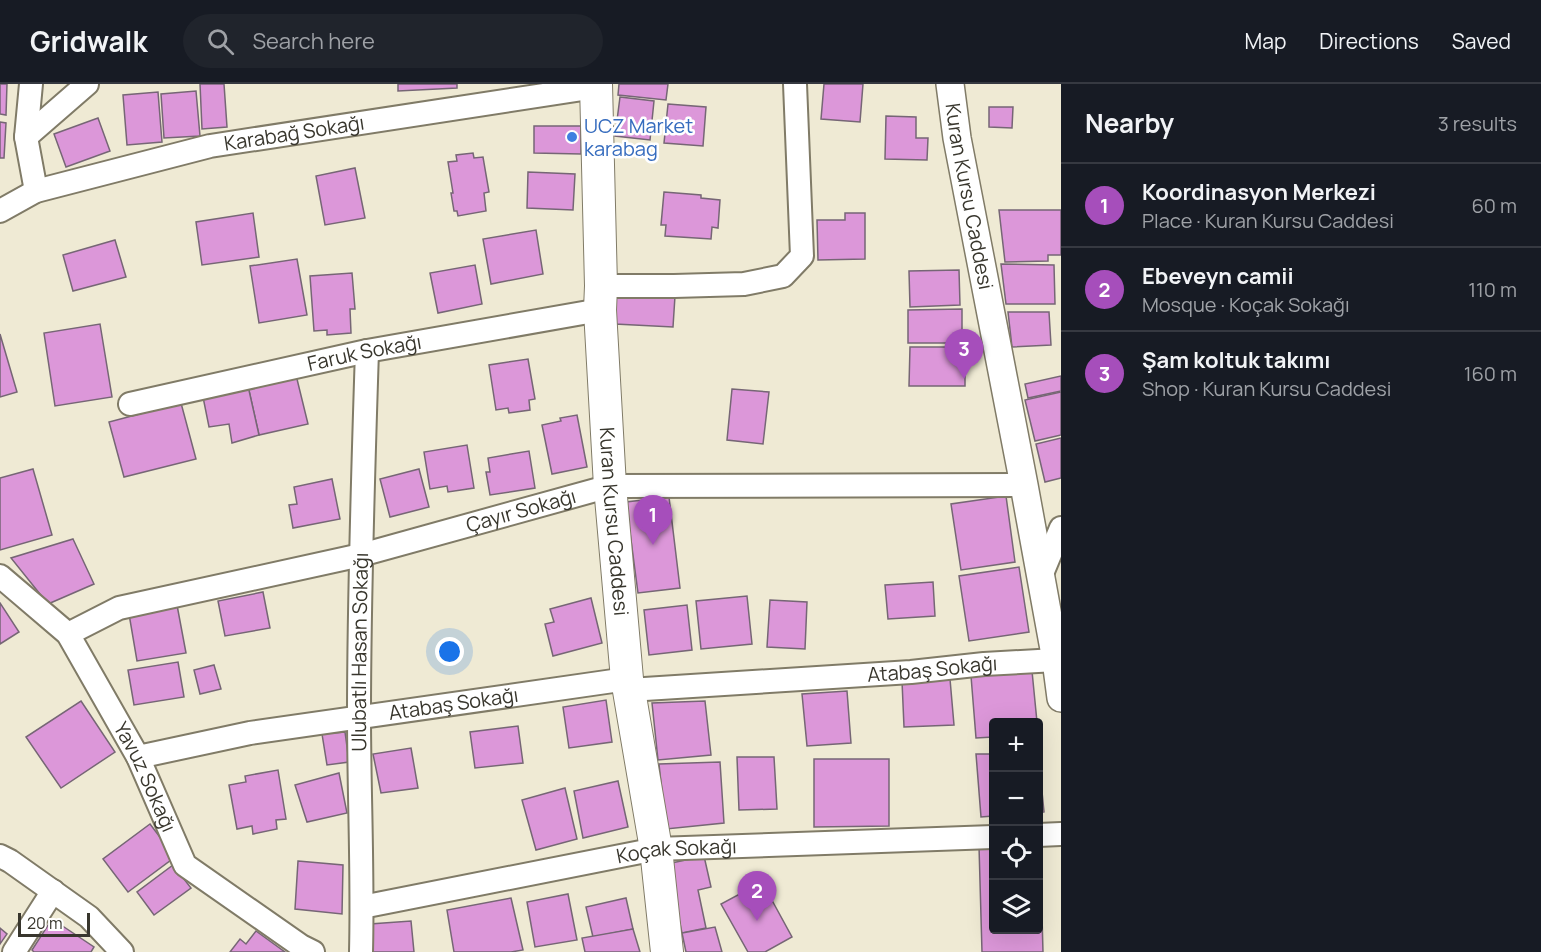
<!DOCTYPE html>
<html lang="en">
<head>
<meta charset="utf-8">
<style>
	body { margin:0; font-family:Manrope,sans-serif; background:#20242c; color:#f1f3f6 }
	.controls { position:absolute; right:18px; bottom:18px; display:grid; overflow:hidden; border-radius:6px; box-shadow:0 6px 24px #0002 }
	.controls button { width:54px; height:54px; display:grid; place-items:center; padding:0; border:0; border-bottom:2px solid #363941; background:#171b24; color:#f1f3f6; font:30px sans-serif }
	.scale { position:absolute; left:18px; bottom:15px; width:72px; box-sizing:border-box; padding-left:6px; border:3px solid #38362d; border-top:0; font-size:16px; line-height:21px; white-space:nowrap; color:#38362d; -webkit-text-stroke:4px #fff; paint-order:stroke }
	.you { position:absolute; left:450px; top:568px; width:21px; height:21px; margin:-15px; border:4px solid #fff; border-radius:50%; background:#1a73e8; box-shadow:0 0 0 9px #1a73e833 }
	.badge { display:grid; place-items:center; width:39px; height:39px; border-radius:50%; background:#a64ebb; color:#fff; font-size:20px; font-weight:700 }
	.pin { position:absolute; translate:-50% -50px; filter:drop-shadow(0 2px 3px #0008) }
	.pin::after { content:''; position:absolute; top:32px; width:21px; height:18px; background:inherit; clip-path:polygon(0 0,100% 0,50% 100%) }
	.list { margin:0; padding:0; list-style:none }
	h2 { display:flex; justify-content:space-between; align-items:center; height:78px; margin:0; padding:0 24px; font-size:26px }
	h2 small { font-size:20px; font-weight:400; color:#9ea1a6 }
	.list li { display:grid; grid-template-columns:39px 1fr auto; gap:18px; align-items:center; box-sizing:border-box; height:84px; padding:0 24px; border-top:2px solid #363941 }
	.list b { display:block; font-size:22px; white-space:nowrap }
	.list p { margin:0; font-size:20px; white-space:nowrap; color:#9ea1a6 }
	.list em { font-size:20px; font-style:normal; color:#9ea1a6 }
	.icon { flex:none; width:33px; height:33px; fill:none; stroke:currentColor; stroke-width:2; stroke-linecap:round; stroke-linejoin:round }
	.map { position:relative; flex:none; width:1061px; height:868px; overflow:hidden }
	header { display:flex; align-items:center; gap:36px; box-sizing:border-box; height:84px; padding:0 30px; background:#171b24; border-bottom:2px solid #363941 }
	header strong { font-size:28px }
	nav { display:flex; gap:33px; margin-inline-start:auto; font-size:21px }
	.search { width:420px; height:54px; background:#20242c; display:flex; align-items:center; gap:15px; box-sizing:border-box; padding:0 21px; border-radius:33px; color:#9ea1a6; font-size:22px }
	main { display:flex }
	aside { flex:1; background:#171b24 }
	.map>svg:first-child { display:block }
</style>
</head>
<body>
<header>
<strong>Gridwalk</strong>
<div class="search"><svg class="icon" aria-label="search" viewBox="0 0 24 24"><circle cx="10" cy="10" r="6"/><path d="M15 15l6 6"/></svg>Search here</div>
<nav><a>Map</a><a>Directions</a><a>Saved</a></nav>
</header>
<main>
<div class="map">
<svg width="1061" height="868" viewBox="0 0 1061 868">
	<rect width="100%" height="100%" fill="#efead4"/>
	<g fill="#dc97d9" stroke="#766675" stroke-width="1.5">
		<path d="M0,0h7l-1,31 -6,-1z"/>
		<path d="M200,0h24l3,43 -25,2z"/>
		<path d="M398,0h59v4l-59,3z"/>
		<path d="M619,0h49l-2,16 -48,-5z"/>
		<path d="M824,0h39l-3,38 -39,-3z"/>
		<path d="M196,7l4,45 -36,2 -3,-44z"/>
		<path d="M158,8l4,50 -35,3 -4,-50z"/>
		<path d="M620,13l34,4 -4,39 -35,-4z"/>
		<path d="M668,20l38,3 -3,39 -39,-3z"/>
		<path d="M989,23h24l-1,21 -23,-1z"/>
		<path d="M886,32l30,1v21h12l-1,22 -42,-1z"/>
		<path d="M98,34l12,33 -44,16 -12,-33z"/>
		<path d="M0,38l6,1 -2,35h-4z"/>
		<path d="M534,42h47v28l-47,-1z"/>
		<path d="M473,69l1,5 9,-1 6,35 -5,1 2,18 -28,5 -1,-5h-3l-3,-18h2l-5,-31 9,-1 -1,-6z"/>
		<path d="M355,84l10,50 -40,7 -9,-49z"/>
		<path d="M528,88l47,2 -2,36 -46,-2z"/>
		<path d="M664,108l37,3v3l19,2 -2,28 -6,-1 -1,12 -46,-3 1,-11h-5z"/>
		<path d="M999,126h62v45h-13v6l-43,1z"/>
		<path d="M253,129l6,44 -57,8 -6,-43z"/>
		<path d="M845,129h20v46l-47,1 -1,-40h28z"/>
		<path d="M536,146l7,44 -52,10 -8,-45z"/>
		<path d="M115,156l11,37 -53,14 -10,-36z"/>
		<path d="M297,175l10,56 -48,8 -9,-57z"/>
		<path d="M1001,180l53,1 1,39h-49z"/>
		<path d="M475,181l7,39 -44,9 -8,-40z"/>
		<path d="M959,186l1,35 -50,2 -1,-36z"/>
		<path d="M352,189l3,36h-5l1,24 -24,2v-5l-13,1 -4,-55z"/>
		<path d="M616,210l59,2 -2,31 -58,-3z"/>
		<path d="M962,225v34h-54v-33z"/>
		<path d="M1008,228h41l2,33 -39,2z"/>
		<path d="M100,240l12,73 -57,9 -11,-73z"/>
		<path d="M0,250l17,58 -17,5z"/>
		<path d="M910,263h55v39h-56z"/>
		<path d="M528,275l7,40 -6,1 1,10 -21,3 -1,-5 -12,2 -7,-45z"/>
		<path d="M296,291l12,49 -49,11 -11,-49z"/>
		<path d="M1061,292v15l-33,7 -3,-14z"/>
		<path d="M248,302l11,49 -27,8 -3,-19 -20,3 -6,-30z"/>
		<path d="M732,305l37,3 -6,52 -36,-4z"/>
		<path d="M1061,308v43l-26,6 -10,-41z"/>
		<path d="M181,319l15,56 -72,18 -15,-55z"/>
		<path d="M577,331l10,52 -35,7 -10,-49 19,-4 -1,-3z"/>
		<path d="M1061,354v40l-16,4 -9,-38z"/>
		<path d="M467,361l7,43 -26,4 -1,-6 -17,3 -6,-37z"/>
		<path d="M529,367l6,37 -45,7 -4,-23h4l-2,-14z"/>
		<path d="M33,385l19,66 -52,15v-72z"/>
		<path d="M419,385l10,38 -39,10 -10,-38z"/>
		<path d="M332,395l8,40 -47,9 -4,-23 8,-1 -3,-17z"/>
		<path d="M1006,412l9,66 -54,8 -10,-66z"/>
		<path d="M669,413l11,91 -42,5 -12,-91z"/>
		<path d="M73,455l21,45 -46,20 -37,-46z"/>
		<path d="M1019,483l10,65 -60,9 -10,-65z"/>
		<path d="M933,498l2,34 -47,3 -3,-34z"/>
		<path d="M263,508l7,36 -45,8 -7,-35z"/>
		<path d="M747,512l5,48 -51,5 -5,-48z"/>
		<path d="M591,514l11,45 -49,13 -8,-32 9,-2 -4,-13z"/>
		<path d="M770,516l37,2 -2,47 -38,-2z"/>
		<path d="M0,519l19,29 -19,12z"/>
		<path d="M177,521l9,48 -49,8 -8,-47z"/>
		<path d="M687,521l5,45 -43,5 -5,-45z"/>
		<path d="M178,578l6,35 -50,8 -6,-35z"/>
		<path d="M214,581l7,24 -21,5 -6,-24z"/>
		<path d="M1032,587l5,51h-44v15l-17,1 -5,-62z"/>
		<path d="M950,595l4,46 -50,2 -2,-46z"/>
		<path d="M847,607l4,52 -44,3 -5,-52z"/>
		<path d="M606,616l6,42 -43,6 -6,-41z"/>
		<path d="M81,617l34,51 -54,36 -35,-51z"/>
		<path d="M705,617l6,54 -53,5 -6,-57z"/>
		<path d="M518,642l5,37 -48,5 -5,-36z"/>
		<path d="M345,648l4,30 -22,3 -5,-31z"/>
		<path d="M411,664l7,40 -37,5 -8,-39z"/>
		<path d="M1038,667l6,61 -6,1z"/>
		<path d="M976,670h17v62l-12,1z"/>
		<path d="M737,673h37l3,52 -38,1z"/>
		<path d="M814,675h75v67l-75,1z"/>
		<path d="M720,678l4,61 -58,6 -7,-65z"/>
		<path d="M278,686l8,49 -10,1 1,9 -24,5 -1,-8 -15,3 -8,-44 17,-3 -1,-6z"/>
		<path d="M339,689l8,40 -40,9 -12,-37z"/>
		<path d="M618,697l10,46 -45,11 -9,-47z"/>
		<path d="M565,704l12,51 -41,11 -14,-50z"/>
		<path d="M150,740l25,33 -47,35 -25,-33z"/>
		<path d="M1038,761h2l3,107h-61l-3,-106h14v84h45z"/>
		<path d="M704,772l7,31 -13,3 8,38 -24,5 -15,-69z"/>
		<path d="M298,777l45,4 -1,49 -47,-5z"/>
		<path d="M173,781l18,23 -37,27 -17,-23z"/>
		<path d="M762,798l30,55 -27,15h-17l-27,-48z"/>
		<path d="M568,810l9,46 -42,7 -8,-45z"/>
		<path d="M511,814l12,52 -12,2h-57l-7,-42z"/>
		<path d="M626,814l7,31 -40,8 -7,-30z"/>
		<path d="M52,835l42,28 -3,5h-57l-2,-2z"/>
		<path d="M411,837l3,31h-41l-3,-28z"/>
		<path d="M715,843l7,25h-36l-4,-19z"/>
		<path d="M0,844l7,6 -7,10z"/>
		<path d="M633,845l7,23h-55l-3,-14z"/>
		<path d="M256,847l29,21h-55l10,-13 6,5z"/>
	</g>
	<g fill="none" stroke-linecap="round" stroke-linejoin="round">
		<g stroke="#807b67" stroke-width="26">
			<g id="minor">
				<path d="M31,0l-5,53 10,54"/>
				<path d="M26,53l61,-53"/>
				<path id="s1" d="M0,127l36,-20 174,-45 386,-59"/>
				<path d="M601,202h73l70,-2 39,-8 19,-20 -7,-172"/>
				<path id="s2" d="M130,320l237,-53 233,-41"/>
				<path id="s3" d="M0,492l68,58 70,123 47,108 116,81 12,6"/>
				<path d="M1041,492l20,-48"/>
				<path id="s4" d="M68,550l51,-26 242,-53 249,-69 414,-1"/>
				<path id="s5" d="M629,606l282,-18 73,-8 72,-4"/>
				<path id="s6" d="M138,673l112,-24 377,-54"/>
				<path d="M1038,751l23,-1"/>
				<path d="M0,772l10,5 79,56 33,35"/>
				<path id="s7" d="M362,823l294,-58 337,-12"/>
				<path d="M14,868l39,-61"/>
				<path id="s8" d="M361,868c2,-79 -2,-158 -2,-237 0,-121 4,-243 8,-364"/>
			</g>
		</g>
		<g stroke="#807b67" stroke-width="30">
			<g id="tertiary">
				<path id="s9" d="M950,0l7,54 67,347 32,175 5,38"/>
			</g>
		</g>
		<g stroke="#807b67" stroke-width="34">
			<g id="secondary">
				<path id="s10" d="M596,0l5,202 -1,24 10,176 17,193 29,170 11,103"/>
			</g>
		</g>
		<use href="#minor" stroke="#fff" stroke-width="22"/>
		<use href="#tertiary" stroke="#fff" stroke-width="27"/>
		<use href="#secondary" stroke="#fff" stroke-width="32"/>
	</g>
	<circle fill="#3f7fe0" stroke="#fff" stroke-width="2" cx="572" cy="53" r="6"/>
	<g text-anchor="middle" stroke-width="5" stroke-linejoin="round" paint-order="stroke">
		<g font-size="20" fill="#366cbe" stroke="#fff" text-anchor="start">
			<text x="584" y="49">UCZ Market<tspan x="584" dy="23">karabag</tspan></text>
		</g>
		<g font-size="20" fill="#38362d" stroke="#fff">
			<text dy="7" stroke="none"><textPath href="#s1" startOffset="306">Karabağ Sokağı</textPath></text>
			<text dy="7" stroke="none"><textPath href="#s9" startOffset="114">Kuran Kursu Caddesi</textPath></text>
			<text dy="7" stroke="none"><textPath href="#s2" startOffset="240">Faruk Sokağı</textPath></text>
			<text dy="7" stroke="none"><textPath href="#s4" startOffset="471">Çayır Sokağı</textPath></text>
			<text dy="7" stroke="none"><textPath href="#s10" startOffset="438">Kuran Kursu Caddesi</textPath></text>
			<text dy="7" stroke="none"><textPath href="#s8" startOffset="300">Ulubatlı Hasan Sokağı</textPath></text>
			<text dy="7" stroke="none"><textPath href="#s5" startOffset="304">Atabaş Sokağı</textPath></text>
			<text dy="7" stroke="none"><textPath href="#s6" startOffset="320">Atabaş Sokağı</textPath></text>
			<text dy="7" stroke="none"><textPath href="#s3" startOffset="252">Yavuz Sokağı</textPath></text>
			<text dy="7" stroke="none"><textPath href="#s7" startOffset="320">Koçak Sokağı</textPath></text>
		</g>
	</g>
</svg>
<div class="controls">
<button>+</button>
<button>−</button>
<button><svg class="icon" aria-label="locate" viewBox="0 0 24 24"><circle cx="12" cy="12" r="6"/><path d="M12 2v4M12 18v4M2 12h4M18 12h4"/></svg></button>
<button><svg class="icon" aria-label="layers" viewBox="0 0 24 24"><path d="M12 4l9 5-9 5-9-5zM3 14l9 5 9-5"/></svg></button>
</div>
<div class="scale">20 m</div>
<div class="you"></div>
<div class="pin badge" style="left:653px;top:461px">1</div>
<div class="pin badge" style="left:757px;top:837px">2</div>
<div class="pin badge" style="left:964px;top:295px">3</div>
</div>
<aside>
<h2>Nearby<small>3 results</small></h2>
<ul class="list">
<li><span class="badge">1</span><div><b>Koordinasyon Merkezi</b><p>Place · Kuran Kursu Caddesi</p></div><em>60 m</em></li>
<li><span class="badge">2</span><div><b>Ebeveyn camii</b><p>Mosque · Koçak Sokağı</p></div><em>110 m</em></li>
<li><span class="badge">3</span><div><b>Şam koltuk takımı</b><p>Shop · Kuran Kursu Caddesi</p></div><em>160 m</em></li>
</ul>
</aside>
</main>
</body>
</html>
